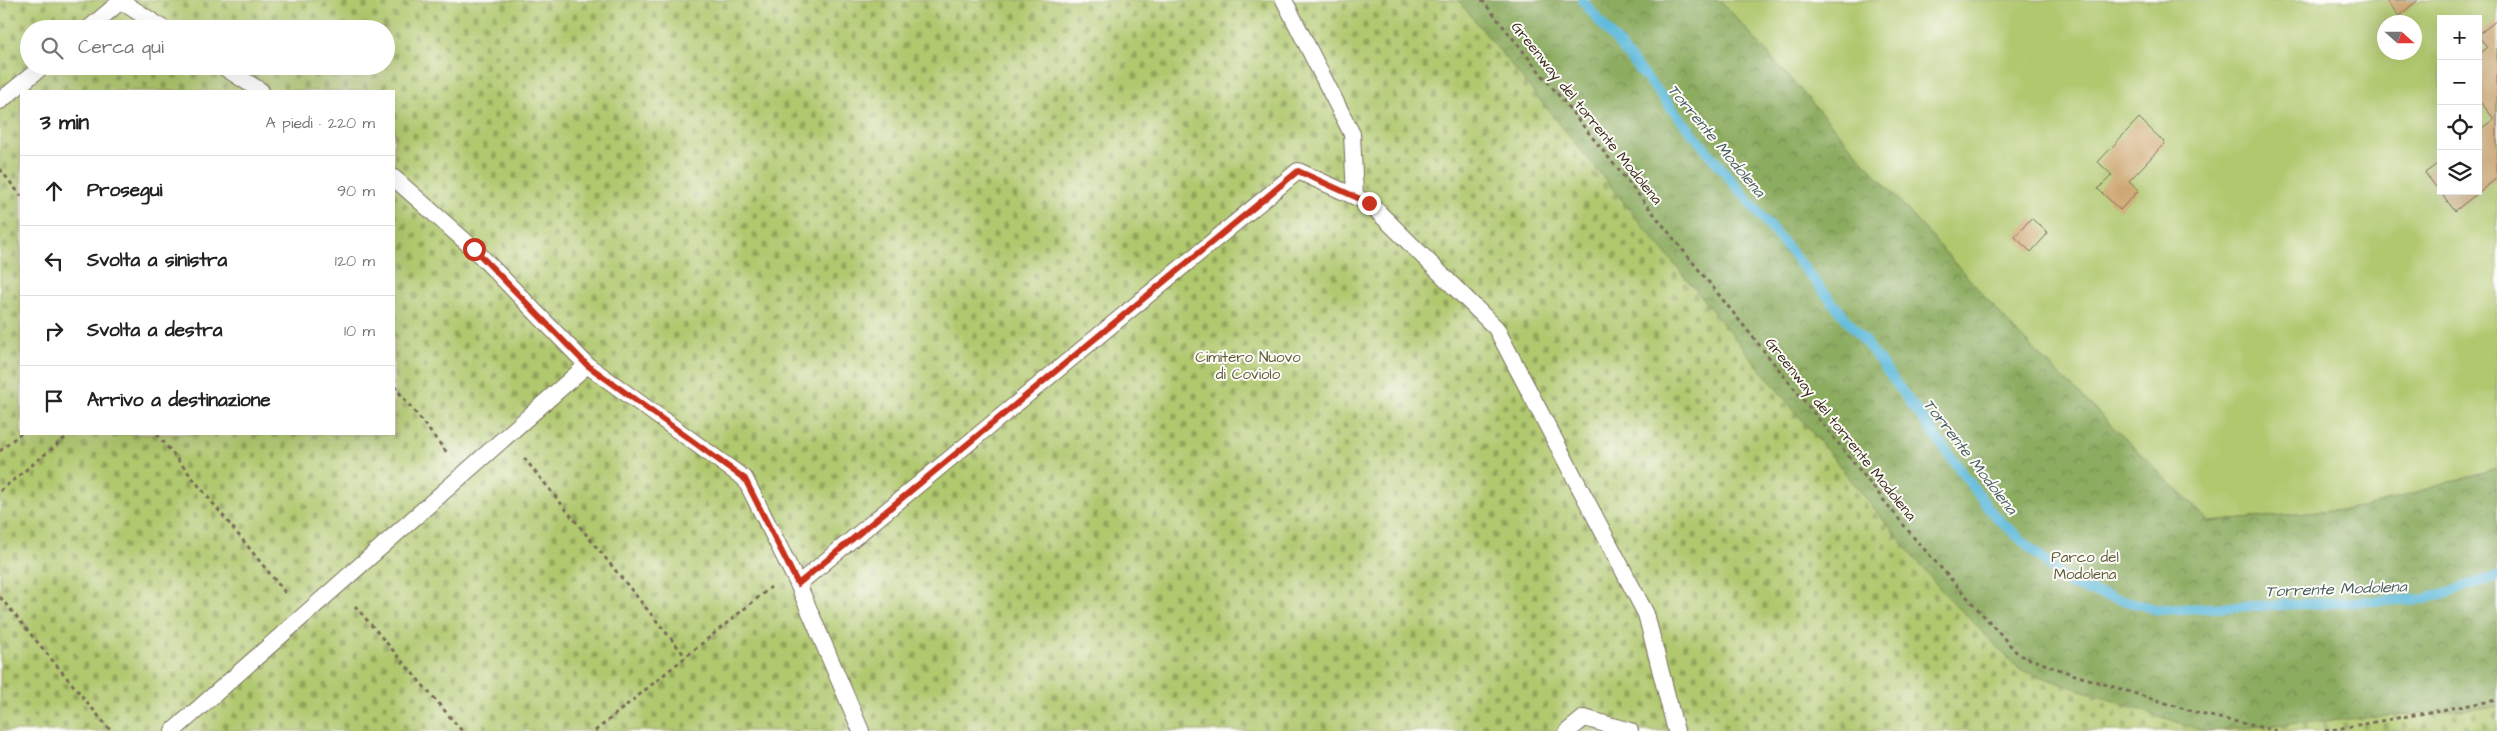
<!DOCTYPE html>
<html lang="it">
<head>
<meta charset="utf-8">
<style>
	body { margin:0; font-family:"Architects Daughter",sans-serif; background:#f6f6f6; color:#222 }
	.controls { position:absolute; right:15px; top:15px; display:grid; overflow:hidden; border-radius:0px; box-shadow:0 5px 20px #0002 }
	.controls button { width:45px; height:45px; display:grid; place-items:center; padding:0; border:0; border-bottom:1px solid #e0e0e0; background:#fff; color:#222; font:25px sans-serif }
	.compass { position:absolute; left:2377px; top:15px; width:45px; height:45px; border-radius:50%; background:#fff; box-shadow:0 5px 20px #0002; rotate:111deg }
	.stop { position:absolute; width:15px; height:15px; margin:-11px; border:4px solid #c8321e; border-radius:50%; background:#fff }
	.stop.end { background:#c8321e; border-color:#fff; box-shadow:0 1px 5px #0008 }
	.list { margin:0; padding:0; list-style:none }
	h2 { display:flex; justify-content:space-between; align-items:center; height:65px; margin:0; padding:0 20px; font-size:21px }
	h2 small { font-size:16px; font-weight:400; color:#767676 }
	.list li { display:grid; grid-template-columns:32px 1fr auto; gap:15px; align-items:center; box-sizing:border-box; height:70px; padding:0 20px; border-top:1px solid #e0e0e0 }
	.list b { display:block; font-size:19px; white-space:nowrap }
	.list em { font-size:16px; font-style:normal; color:#767676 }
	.icon { flex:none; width:28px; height:28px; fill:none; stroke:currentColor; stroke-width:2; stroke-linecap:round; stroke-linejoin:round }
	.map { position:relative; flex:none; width:2497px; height:731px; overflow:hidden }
	.search { position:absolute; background:#fff; box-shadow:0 5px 20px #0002; left:20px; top:20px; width:375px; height:55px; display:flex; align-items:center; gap:12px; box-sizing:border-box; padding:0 18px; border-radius:28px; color:#767676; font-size:19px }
	.panel { position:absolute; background:#fff; box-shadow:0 5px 20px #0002; left:20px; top:90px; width:375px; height:345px; border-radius:0px }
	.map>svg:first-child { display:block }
</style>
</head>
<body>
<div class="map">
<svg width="2497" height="731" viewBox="0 0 2497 731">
	<defs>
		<pattern id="forest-crowns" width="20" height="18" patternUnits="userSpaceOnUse" patternTransform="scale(1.25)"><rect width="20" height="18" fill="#8cac61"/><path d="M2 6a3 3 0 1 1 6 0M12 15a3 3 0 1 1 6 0" fill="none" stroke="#748c4f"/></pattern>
		<pattern id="cemetery-stones" width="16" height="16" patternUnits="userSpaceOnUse" patternTransform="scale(1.25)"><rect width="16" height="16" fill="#b0c86e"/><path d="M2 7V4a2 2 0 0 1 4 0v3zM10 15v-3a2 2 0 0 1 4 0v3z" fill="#90a35a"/></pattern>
	</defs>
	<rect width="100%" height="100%" fill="#fdfcf7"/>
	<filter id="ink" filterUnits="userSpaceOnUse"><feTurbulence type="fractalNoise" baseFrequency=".02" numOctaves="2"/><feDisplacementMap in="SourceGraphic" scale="10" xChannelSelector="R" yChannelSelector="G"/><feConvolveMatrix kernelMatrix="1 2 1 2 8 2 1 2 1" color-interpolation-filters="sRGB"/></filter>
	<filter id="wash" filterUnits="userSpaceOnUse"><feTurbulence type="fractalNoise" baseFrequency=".0096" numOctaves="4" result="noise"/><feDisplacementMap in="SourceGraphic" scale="20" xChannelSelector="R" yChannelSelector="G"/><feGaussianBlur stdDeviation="1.12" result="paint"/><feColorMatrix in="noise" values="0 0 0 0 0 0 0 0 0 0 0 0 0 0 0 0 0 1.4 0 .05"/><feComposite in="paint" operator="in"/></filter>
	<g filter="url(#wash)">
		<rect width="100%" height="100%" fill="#f0e7cb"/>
		<path fill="#b0c86e" stroke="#767946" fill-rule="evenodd" d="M1720,0h777v468l-134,40 -153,14 -191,-187zM2441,19h37v172h-37zM2384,22h30v30h-30z"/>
		<path fill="url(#forest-crowns)" stroke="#646b40" d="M1458,0h262l299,335 191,187 153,-14 134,-40v239l-293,24 -184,-61 -79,-80z"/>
		<path fill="url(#cemetery-stones)" stroke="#767946" fill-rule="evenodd" d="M0,0h1458l483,590 79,80 184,61 293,-24v24h-2497zM29,29h357v37h-357zM21,91h373v343h-373z"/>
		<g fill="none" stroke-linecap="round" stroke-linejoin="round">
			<path stroke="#5ebadc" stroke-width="10" d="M1582,0l285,344 126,170 79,72 87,24 267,-11 71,-23"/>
		</g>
		<g id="blocks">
			<g fill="#caa168">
				<path d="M2386,0h32l-19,16z"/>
				<path d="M2497,20v158l-42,33 -30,-38 16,-12v30h37v-60l16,-12 -16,-20v-44l9,-7 -9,-13z"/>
				<path d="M2139,118l26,25 -36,38 10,9 -19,20 -22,-21 14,-14 -14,-13z"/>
				<path d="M2031,218l17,15 -17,19 -16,-15z"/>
			</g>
		</g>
	</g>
	<g filter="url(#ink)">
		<use href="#blocks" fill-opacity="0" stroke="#7a6c5b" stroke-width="1"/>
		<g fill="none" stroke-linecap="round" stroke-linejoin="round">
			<g stroke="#7a6c5b" stroke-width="18">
				<g id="service">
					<path d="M1284,0l68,134 3,62"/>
					<path d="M88,29l33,-28 43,28"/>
					<path d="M222,66l39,25"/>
					<path d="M0,101l43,-35"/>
					<path d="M394,178l80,71 113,116 158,114 53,105 63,147"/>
					<path d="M798,584l500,-413 71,32 127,125 150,286 30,117"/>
					<path d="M173,731l414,-366"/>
					<path d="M1568,731l16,-13 46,13"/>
				</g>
			</g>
			<g stroke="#7a6c5b" stroke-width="3" stroke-dasharray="4 4" stroke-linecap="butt">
				<path d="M1482,0l433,539 104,116 53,19 129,40 77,17"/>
				<path d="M0,169l21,27"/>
				<path d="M394,386l54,68"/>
				<path d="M157,434l130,161"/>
				<path d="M0,451l21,-18"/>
				<path d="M524,458l162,199"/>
				<path d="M0,491l70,-57"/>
				<path d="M0,597l111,134"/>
				<path d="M355,606l107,125"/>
				<path d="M595,731l176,-144"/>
				<path d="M2325,731l172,-31"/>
			</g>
			<use href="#service" stroke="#fff" stroke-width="16"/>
		</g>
	</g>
	<g fill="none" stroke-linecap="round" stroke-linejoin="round" filter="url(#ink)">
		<path stroke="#c8321e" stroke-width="6" d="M474,249l113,116 158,114 53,105 500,-413 71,32"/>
	</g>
	<g text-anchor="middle" stroke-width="4" stroke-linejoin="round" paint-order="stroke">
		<g font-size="15" fill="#3b2a1e" stroke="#fdfcf7">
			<text transform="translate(1587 113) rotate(51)" y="5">Greenway del torrente Modolena</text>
			<text transform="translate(1841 429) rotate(51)" y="5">Greenway del torrente Modolena</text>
		</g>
		<g font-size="15" fill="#5e5936" stroke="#fdfcf7">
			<text x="1248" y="362">Cimitero Nuovo<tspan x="1248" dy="17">di Coviolo</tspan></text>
			<text x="2085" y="562">Parco del<tspan x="2085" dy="17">Modolena</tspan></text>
		</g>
		<g font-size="16" font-style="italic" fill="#475c60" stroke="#fdfcf7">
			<text transform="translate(1717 140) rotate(50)" y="6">Torrente Modolena</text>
			<text transform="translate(1971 456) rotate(52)" y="6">Torrente Modolena</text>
			<text transform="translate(2336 588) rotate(-2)" y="6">Torrente Modolena</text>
		</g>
	</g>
</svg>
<div class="controls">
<button>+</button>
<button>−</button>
<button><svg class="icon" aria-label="locate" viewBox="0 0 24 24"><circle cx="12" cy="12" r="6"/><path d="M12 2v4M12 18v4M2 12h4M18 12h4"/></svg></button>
<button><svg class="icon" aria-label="layers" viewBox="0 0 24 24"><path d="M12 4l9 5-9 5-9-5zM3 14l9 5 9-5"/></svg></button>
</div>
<svg class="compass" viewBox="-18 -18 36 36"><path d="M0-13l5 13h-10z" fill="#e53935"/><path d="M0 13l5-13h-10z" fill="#767676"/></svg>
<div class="stop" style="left:474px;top:249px"></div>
<div class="stop end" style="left:1369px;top:203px"></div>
<div class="search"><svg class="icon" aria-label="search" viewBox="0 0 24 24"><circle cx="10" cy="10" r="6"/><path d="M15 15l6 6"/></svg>Cerca qui</div>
<section class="panel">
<h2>3 min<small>A piedi · 220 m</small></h2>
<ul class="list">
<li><svg class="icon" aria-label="ahead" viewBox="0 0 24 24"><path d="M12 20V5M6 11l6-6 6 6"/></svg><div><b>Prosegui</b></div><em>90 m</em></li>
<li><svg class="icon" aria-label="left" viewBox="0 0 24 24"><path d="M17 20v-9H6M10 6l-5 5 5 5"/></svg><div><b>Svolta a sinistra</b></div><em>120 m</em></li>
<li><svg class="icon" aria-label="right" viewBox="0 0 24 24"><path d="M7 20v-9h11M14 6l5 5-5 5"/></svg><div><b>Svolta a destra</b></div><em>10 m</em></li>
<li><svg class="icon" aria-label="arrive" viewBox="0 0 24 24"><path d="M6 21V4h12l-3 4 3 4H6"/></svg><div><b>Arrivo a destinazione</b></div></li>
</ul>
</section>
</div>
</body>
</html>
